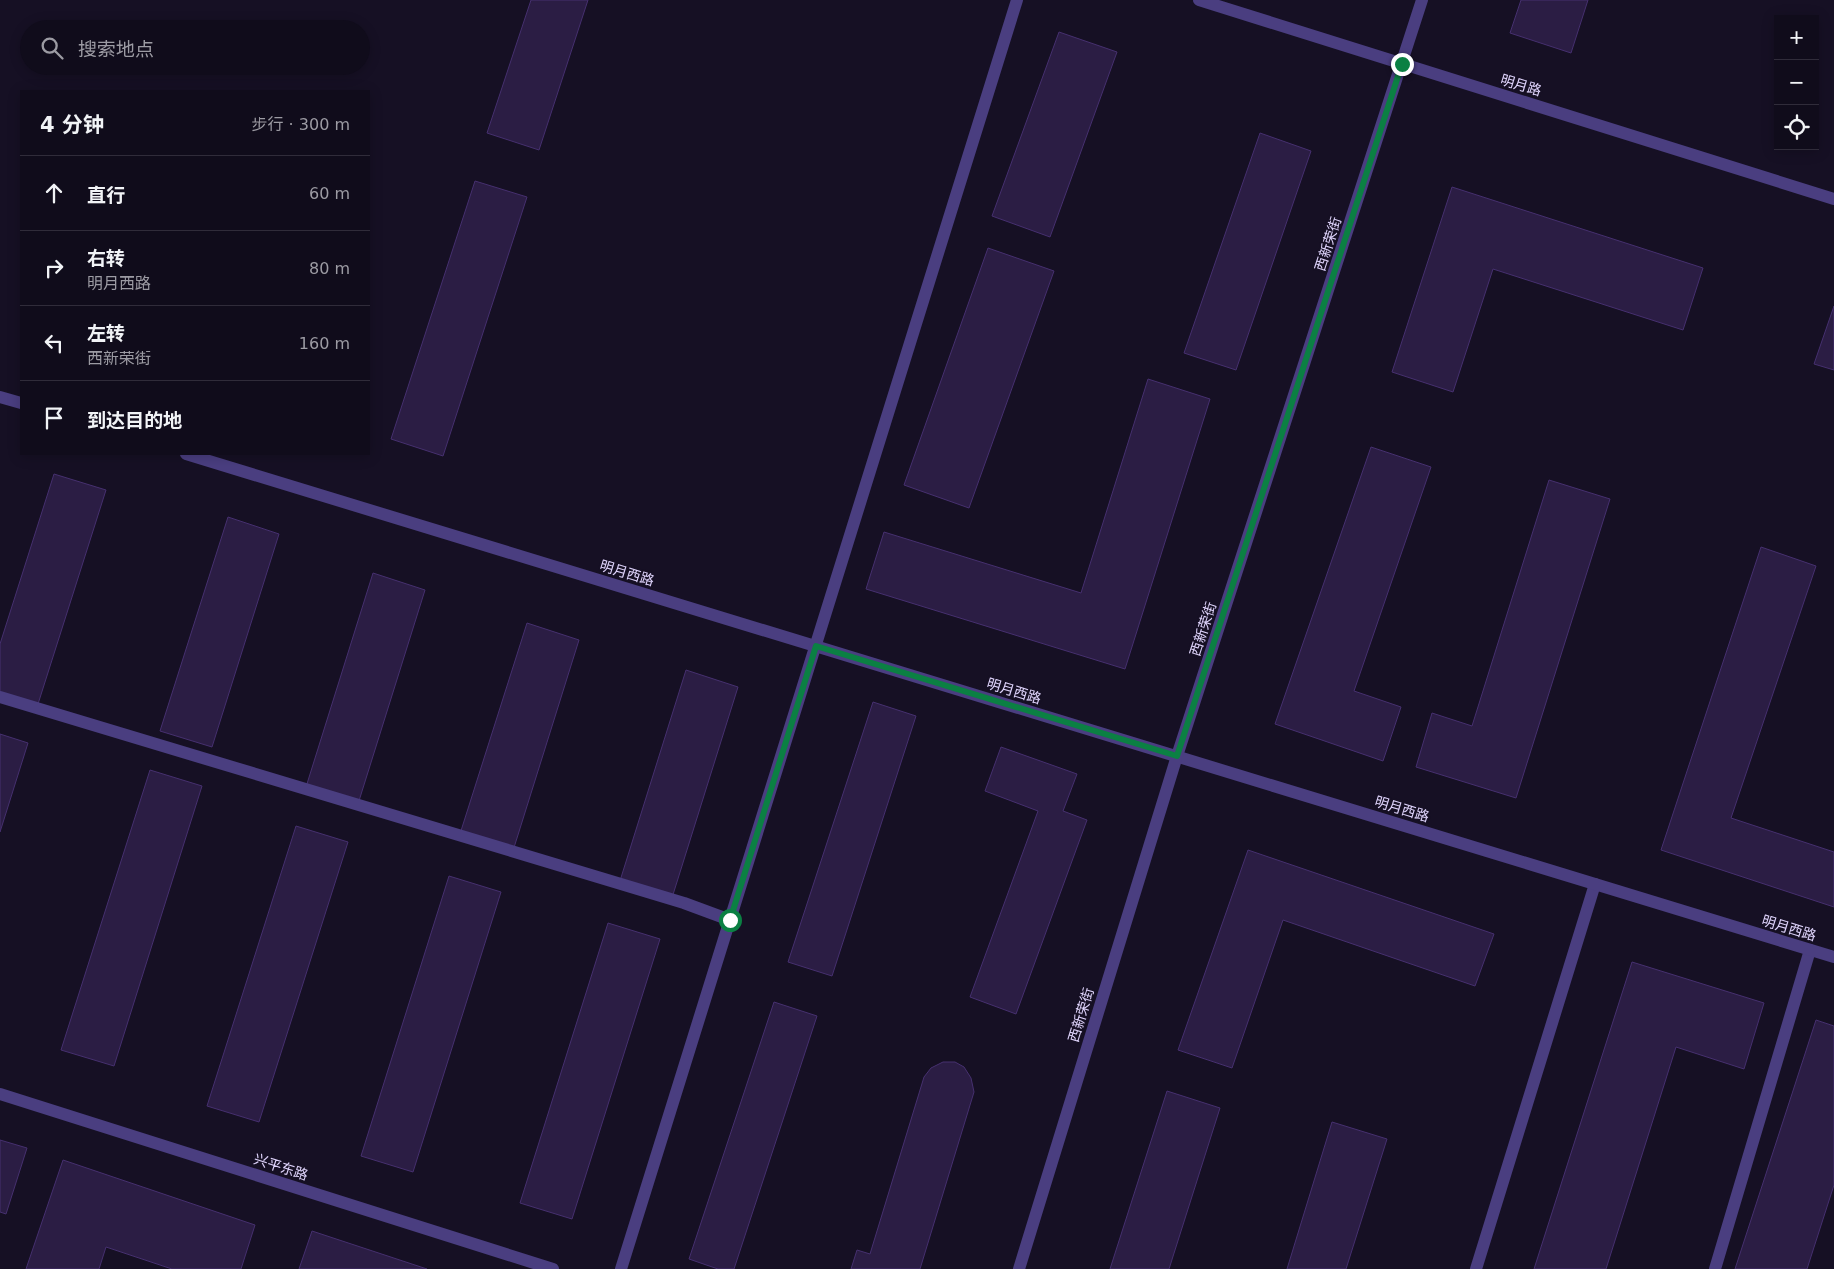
<!DOCTYPE html>
<html lang="zh">
<head>
<meta charset="utf-8">
<style>
	body { margin:0; font-family:"DejaVu Sans","Noto Sans SC",sans-serif; background:#191524; color:#f1f3f6 }
	.controls { position:absolute; right:15px; top:15px; display:grid; overflow:hidden; border-radius:0px; box-shadow:0 2px 12px #0003 }
	.controls button { width:45px; height:45px; display:grid; place-items:center; padding:0; border:0; border-bottom:1px solid #302c3a; background:#100c1b; color:#f1f3f6; font:25px sans-serif }
	.stop { position:absolute; width:15px; height:15px; margin:-11px; border:4px solid #0b8043; border-radius:50%; background:#fff }
	.stop.end { background:#0b8043; border-color:#fff; box-shadow:0 1px 5px #0008 }
	.list { margin:0; padding:0; list-style:none }
	h2 { display:flex; justify-content:space-between; align-items:center; height:65px; margin:0; padding:0 20px; font-size:21px }
	h2 small { font-size:16px; font-weight:400; color:#9c9ba3 }
	.list li { display:grid; grid-template-columns:32px 1fr auto; gap:15px; align-items:center; box-sizing:border-box; height:75px; padding:0 20px; border-top:1px solid #302c3a }
	.list b { display:block; font-size:19px; white-space:nowrap }
	.list p { margin:0; font-size:16px; white-space:nowrap; color:#9c9ba3 }
	.list em { font-size:16px; font-style:normal; color:#9c9ba3 }
	.icon { flex:none; width:28px; height:28px; fill:none; stroke:currentColor; stroke-width:2; stroke-linecap:round; stroke-linejoin:round }
	.map { position:relative; flex:none; width:1834px; height:1269px; overflow:hidden }
	.search { position:absolute; background:#100c1b; box-shadow:0 2px 12px #0003; left:20px; top:20px; width:350px; height:55px; display:flex; align-items:center; gap:12px; box-sizing:border-box; padding:0 18px; border-radius:28px; color:#9c9ba3; font-size:19px }
	.panel { position:absolute; background:#100c1b; box-shadow:0 2px 12px #0003; left:20px; top:90px; width:350px; height:365px; border-radius:0px }
	.map>svg:first-child { display:block }
</style>
</head>
<body>
<div class="map">
<svg width="1834" height="1269" viewBox="0 0 1834 1269">
	<rect width="100%" height="100%" fill="#161024"/>
	<g fill="#2b1d44" stroke="#46306f">
		<path d="M531,0h57l-49,150 -52,-17z"/>
		<path d="M1521,0h67l-17,53 -61,-20z"/>
		<path d="M1059,32l58,20 -67,185 -58,-21z"/>
		<path d="M1260,133l51,18 -75,219 -52,-17z"/>
		<path d="M475,181l52,16 -84,259 -52,-17z"/>
		<path d="M1452,187l251,81 -20,62 -190,-61 -40,123 -61,-20z"/>
		<path d="M988,248l66,23 -85,237 -65,-23z"/>
		<path d="M1834,306v64l-20,-6z"/>
		<path d="M1148,379l62,20 -85,270 -259,-80 18,-57 197,61z"/>
		<path d="M1371,447l60,20 -77,224 47,16 -18,54 -108,-37z"/>
		<path d="M54,474l52,16 -68,214 -38,-12v-48z"/>
		<path d="M1549,480l61,19 -94,299 -100,-31 16,-54 40,13z"/>
		<path d="M228,517l51,17 -67,213 -52,-16z"/>
		<path d="M1761,547l55,19 -85,252 103,34v55l-173,-57z"/>
		<path d="M373,573l52,17 -67,214 -52,-17z"/>
		<path d="M527,623l52,17 -67,214 -53,-17z"/>
		<path d="M686,670l52,17 -67,214 -52,-17z"/>
		<path d="M873,702l43,14 -84,260 -44,-14z"/>
		<path d="M0,734l28,9 -28,89z"/>
		<path d="M1001,747l76,27 -14,37 24,9 -71,194 -46,-17 68,-186 -53,-20z"/>
		<path d="M150,770l52,16 -88,280 -53,-16z"/>
		<path d="M296,826l52,16 -89,280 -52,-16z"/>
		<path d="M1248,850l246,84 -19,52 -192,-66 -51,148 -54,-18z"/>
		<path d="M449,876l52,16 -88,280 -52,-16z"/>
		<path d="M608,923l52,16 -88,280 -52,-16z"/>
		<path d="M1632,962l132,41 -20,66 -68,-22 -70,222h-72z"/>
		<path d="M774,1002l43,14 -83,253h-16l-29,-10z"/>
		<path d="M1816,1020l18,6v159l-27,84h-72z"/>
		<path d="M943,1062h12l9,5 7,11 3,14 -54,177h-69l6,-19 13,4 54,-177 7,-9z"/>
		<path d="M1167,1091l53,17 -51,161h-59z"/>
		<path d="M1332,1122l55,17 -41,130h-59z"/>
		<path d="M0,1140l27,8 -21,66 -6,-2z"/>
		<path d="M63,1160l192,65 -14,44h-69l-66,-22 -7,22h-73z"/>
		<path d="M312,1231l115,38h-128z"/>
	</g>
	<g fill="none" stroke-linecap="round" stroke-linejoin="round">
		<g stroke="#4a3e80" stroke-width="12">
			<path d="M0,697l684,206 46,17"/>
			<path d="M1476,1269l119,-385"/>
			<path d="M1715,1269l95,-319"/>
		</g>
		<g stroke="#4a3e80" stroke-width="12">
			<path d="M0,397l21,6"/>
			<path d="M186,454l1648,503"/>
			<path d="M0,1094l553,175"/>
			<path d="M621,1269l396,-1269"/>
		</g>
		<g stroke="#4a3e80" stroke-width="12">
			<path d="M1199,0l635,199"/>
			<path d="M1019,1269l158,-513 245,-756"/>
		</g>
	</g>
	<g fill="none" stroke-linecap="round" stroke-linejoin="round">
		<path stroke="#0b8043" stroke-width="6" d="M730,920l86,-274 361,110 225,-692"/>
	</g>
	<g text-anchor="middle" stroke-width="4" stroke-linejoin="round" paint-order="stroke">
		<g font-size="14" fill="#e0d5fd" stroke="#161024">
			<text transform="translate(1521 85) rotate(17)" y="5">明月路</text>
			<text transform="translate(1328 244) rotate(-72)" y="5">西新荣街</text>
			<text transform="translate(627 573) rotate(17)" y="5">明月西路</text>
			<text transform="translate(1203 629) rotate(-72)" y="5">西新荣街</text>
			<text transform="translate(1014 691) rotate(17)" y="5">明月西路</text>
			<text transform="translate(1402 809) rotate(17)" y="5">明月西路</text>
			<text transform="translate(1789 928) rotate(17)" y="5">明月西路</text>
			<text transform="translate(1081 1015) rotate(-73)" y="5">西新荣街</text>
			<text transform="translate(281 1167) rotate(18)" y="5">兴平东路</text>
		</g>
	</g>
</svg>
<div class="controls">
<button>+</button>
<button>−</button>
<button><svg class="icon" aria-label="locate" viewBox="0 0 24 24"><circle cx="12" cy="12" r="6"/><path d="M12 2v4M12 18v4M2 12h4M18 12h4"/></svg></button>
</div>
<div class="stop" style="left:730px;top:920px"></div>
<div class="stop end" style="left:1402px;top:64px"></div>
<div class="search"><svg class="icon" aria-label="search" viewBox="0 0 24 24"><circle cx="10" cy="10" r="6"/><path d="M15 15l6 6"/></svg>搜索地点</div>
<section class="panel">
<h2>4 分钟<small>步行 · 300 m</small></h2>
<ul class="list">
<li><svg class="icon" aria-label="ahead" viewBox="0 0 24 24"><path d="M12 20V5M6 11l6-6 6 6"/></svg><div><b>直行</b></div><em>60 m</em></li>
<li><svg class="icon" aria-label="right" viewBox="0 0 24 24"><path d="M7 20v-9h11M14 6l5 5-5 5"/></svg><div><b>右转</b><p>明月西路</p></div><em>80 m</em></li>
<li><svg class="icon" aria-label="left" viewBox="0 0 24 24"><path d="M17 20v-9H6M10 6l-5 5 5 5"/></svg><div><b>左转</b><p>西新荣街</p></div><em>160 m</em></li>
<li><svg class="icon" aria-label="arrive" viewBox="0 0 24 24"><path d="M6 21V4h12l-3 4 3 4H6"/></svg><div><b>到达目的地</b></div></li>
</ul>
</section>
</div>
</body>
</html>
